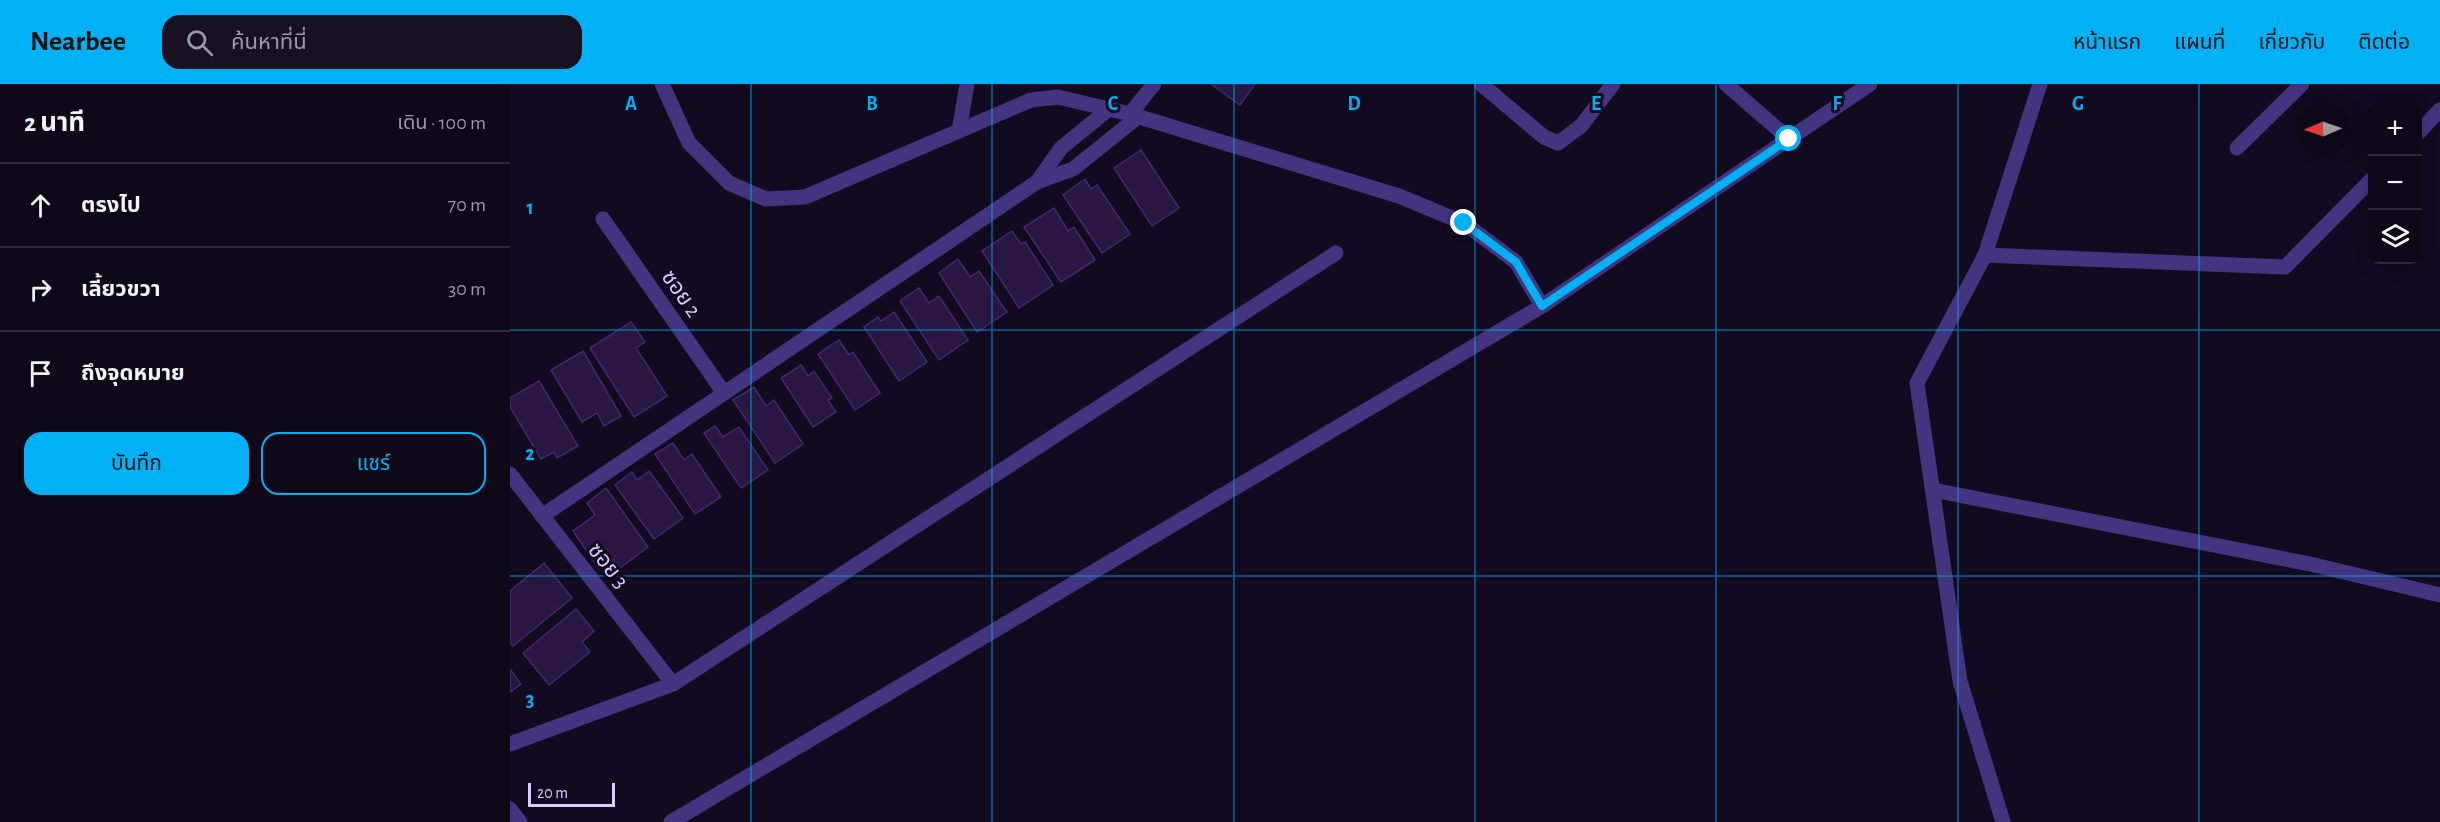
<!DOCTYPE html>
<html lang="th">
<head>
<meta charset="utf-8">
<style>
	body { margin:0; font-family:"Alegreya Sans","Noto Sans Thai",sans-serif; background:#171120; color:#f1f3f6 }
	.controls { position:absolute; right:18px; top:18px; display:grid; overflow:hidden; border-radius:12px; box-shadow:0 3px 15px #0003 }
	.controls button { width:54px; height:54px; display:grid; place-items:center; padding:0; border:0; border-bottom:2px solid #2e2936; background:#0e0817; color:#f1f3f6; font:30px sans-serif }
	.compass { position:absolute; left:1786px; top:18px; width:54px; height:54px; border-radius:50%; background:#0e0817; box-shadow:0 3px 15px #0003; rotate:268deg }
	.scale { position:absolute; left:18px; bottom:15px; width:87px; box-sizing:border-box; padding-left:6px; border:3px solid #d9caff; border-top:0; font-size:16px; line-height:21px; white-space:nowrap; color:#d9caff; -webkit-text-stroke:4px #120b1f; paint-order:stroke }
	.stop { position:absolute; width:18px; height:18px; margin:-14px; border:4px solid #00b2f5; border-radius:50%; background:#fff }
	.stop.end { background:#00b2f5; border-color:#fff; box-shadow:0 2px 6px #0008 }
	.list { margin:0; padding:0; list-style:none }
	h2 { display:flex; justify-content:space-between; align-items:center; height:78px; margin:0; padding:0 24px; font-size:26px }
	h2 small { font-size:20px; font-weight:400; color:#9b9aa1 }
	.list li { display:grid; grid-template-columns:39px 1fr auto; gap:18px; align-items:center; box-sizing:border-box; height:84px; padding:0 24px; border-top:2px solid #2e2936 }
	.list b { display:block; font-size:22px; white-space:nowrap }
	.list em { font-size:20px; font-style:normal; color:#9b9aa1 }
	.actions { display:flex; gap:12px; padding:18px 24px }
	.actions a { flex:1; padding:14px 0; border:2px solid #00b2f5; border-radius:18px; text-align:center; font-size:21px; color:#00b2f5 }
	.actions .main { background:#00b2f5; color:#111 }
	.icon { flex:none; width:33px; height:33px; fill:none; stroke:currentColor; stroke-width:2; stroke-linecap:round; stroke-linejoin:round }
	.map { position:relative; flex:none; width:1930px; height:738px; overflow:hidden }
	header { display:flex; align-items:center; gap:36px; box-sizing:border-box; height:84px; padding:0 30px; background:#00b2f5; color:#111 }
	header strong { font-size:28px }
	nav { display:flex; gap:33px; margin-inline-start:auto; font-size:21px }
	.search { width:420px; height:54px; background:#171120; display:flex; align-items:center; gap:15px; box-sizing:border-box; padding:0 21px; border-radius:18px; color:#9b9aa1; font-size:22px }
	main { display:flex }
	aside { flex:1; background:#0e0817 }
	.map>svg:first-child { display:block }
</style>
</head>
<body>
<header>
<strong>Nearbee</strong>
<div class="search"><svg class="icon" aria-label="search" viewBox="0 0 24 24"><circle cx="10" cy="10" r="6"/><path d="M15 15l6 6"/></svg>ค้นหาที่นี่</div>
<nav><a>หน้าแรก</a><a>แผนที่</a><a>เกี่ยวกับ</a><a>ติดต่อ</a></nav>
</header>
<main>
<aside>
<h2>2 นาที<small>เดิน · 100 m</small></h2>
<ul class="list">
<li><svg class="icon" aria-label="ahead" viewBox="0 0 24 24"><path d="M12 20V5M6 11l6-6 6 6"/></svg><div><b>ตรงไป</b></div><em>70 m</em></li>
<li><svg class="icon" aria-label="right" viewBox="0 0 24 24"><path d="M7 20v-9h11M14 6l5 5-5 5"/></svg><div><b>เลี้ยวขวา</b></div><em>30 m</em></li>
<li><svg class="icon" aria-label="arrive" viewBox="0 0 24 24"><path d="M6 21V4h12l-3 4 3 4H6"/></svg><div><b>ถึงจุดหมาย</b></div></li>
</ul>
<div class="actions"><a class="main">บันทึก</a><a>แชร์</a></div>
</aside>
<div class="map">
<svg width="1930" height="738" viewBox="0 0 1930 738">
	<rect width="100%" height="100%" fill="#120b1f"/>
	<g fill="#271741" stroke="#42286e" stroke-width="1.5">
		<path d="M701,0h44l-15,21z"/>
		<path d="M631,66l38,58 -27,18 -38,-58z"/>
		<path d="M575,95l6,10 6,-4 33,49 -28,19 -39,-58z"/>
		<path d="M544,124l14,23 6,-4 21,33 -34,22 -37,-55z"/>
		<path d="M502,147l9,13 4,-2 28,43 -34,23 -37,-57z"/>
		<path d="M448,175l12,18 9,-6 28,41 -30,20 -38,-59z"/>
		<path d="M409,204l10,15 10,-7 29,44 -29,20 -39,-59z"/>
		<path d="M384,228l33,50 -28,19 -35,-54 14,-10 3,4z"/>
		<path d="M121,238l14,20 -9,6 31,48 -33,21 -44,-69z"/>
		<path d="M329,256l10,15 4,-3 27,41 -25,17 -37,-56z"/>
		<path d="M73,267l38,65 -17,10 -7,-13 -15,9 -31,-52z"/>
		<path d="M291,281l7,11 6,-5 18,27 -4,2 8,12 -23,15 -32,-49z"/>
		<path d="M29,297l39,65 -21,12 -3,-6 -13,7 -31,-52v-9z"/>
		<path d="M244,303l12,19 8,-6 29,44 -28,19 -42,-63z"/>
		<path d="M205,342l8,11 16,-10 29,43 -27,18 -37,-55z"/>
		<path d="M163,359l11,17 8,-6 29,43 -26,17 -40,-60z"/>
		<path d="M139,387l34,47 -29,21 -39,-54 17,-13 5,8z"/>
		<path d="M96,404l42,59 -28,21 -7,-9 -14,10 -26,-38 22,-16 -8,-12z"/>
		<path d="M34,479l28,35 -59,48 -3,-3v-52z"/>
		<path d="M66,525l18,22 -12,11 8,10 -41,33 -26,-32z"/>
		<path d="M0,585l11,15 -11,8z"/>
	</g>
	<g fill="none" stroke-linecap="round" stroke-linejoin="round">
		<g stroke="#443480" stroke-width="15">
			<path d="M152,0l27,59 40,40 37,16 39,-2 226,-97 27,-3 72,17 269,82 65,27 52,39 26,44"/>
			<path d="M971,0l63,53 14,6 23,-17 32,-42"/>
			<path d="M1216,0l63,55"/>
			<path d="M620,30l24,-30"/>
			<path d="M449,47l8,-47"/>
			<path d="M1908,49l22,-23"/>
			<path d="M1727,64l65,-64"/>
			<path d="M527,98l24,-34 48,-39"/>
			<path d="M93,135l121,174"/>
			<path d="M1475,171l300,12 87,-88"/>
			<path d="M0,390l163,210"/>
			<path d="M1423,406l377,74 130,31"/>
			<path d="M32,432l495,-334 36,-13 66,-53"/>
			<path d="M0,660l163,-60 663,-431"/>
			<path d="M0,725l10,13"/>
			<path d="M161,738l871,-516 328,-222"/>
			<path d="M1493,738l-43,-141 -43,-298 68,-128 55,-171"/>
		</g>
	</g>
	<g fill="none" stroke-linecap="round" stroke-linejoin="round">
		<path stroke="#00b2f5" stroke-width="8" d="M954,139l52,39 26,44 247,-167"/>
	</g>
	<path fill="none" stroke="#00b2f5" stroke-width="1.5" stroke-opacity="0.55" d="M241,0v738M482,0v738M724,0v738M965,0v738M1206,0v738M1448,0v738M1689,0v738M0,246h1930M0,492h1930"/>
	<g text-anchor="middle" stroke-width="6" stroke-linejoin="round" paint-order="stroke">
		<g font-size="22" fill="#d9caff" stroke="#120b1f">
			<text transform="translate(172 209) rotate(55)" y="8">ซอย 2</text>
			<text transform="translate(99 481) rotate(52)" y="8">ซอย 3</text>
		</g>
	</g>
	<g font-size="20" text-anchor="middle" font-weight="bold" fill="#00b2f5" stroke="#120b1f" stroke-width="6" stroke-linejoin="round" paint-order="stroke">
		<text x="121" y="26">A</text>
		<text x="362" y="26">B</text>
		<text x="603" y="26">C</text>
		<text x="844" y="26">D</text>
		<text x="1086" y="26">E</text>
		<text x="1327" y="26">F</text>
		<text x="1568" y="26">G</text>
		<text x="20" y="130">1</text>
		<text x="20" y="376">2</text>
		<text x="20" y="622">3</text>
	</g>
</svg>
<div class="controls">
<button>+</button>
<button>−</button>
<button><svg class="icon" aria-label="layers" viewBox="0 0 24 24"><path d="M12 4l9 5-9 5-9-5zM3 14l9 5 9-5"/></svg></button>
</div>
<svg class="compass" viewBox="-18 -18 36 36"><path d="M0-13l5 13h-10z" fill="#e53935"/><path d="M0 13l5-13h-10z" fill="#9b9aa1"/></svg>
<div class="scale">20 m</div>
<div class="stop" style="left:1279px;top:55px"></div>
<div class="stop end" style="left:954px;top:139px"></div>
</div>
</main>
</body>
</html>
